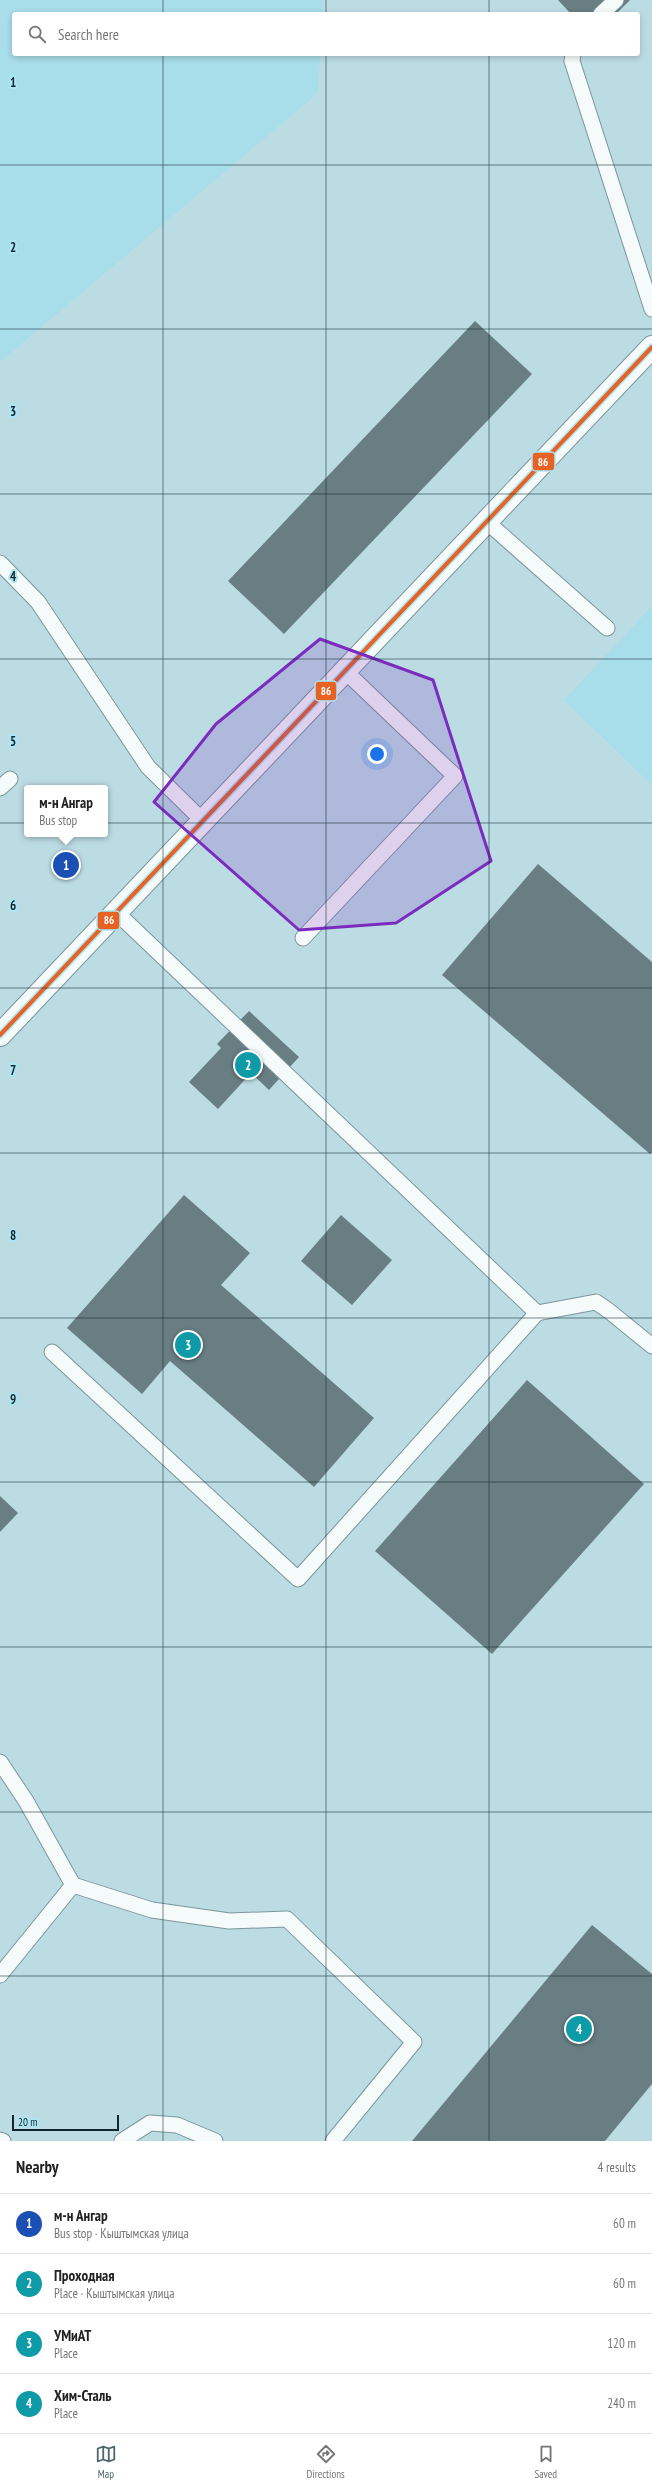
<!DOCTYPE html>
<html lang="en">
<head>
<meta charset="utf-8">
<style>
	body { margin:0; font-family:"PT Sans Narrow",sans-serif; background:#f2f2f2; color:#222 }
	.scale { position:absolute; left:12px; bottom:10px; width:107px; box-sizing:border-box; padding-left:4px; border:2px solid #10282d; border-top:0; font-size:11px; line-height:14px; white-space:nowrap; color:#10282d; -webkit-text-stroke:3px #abe6f5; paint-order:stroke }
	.you { position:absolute; left:377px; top:754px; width:14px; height:14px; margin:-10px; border:3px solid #fff; border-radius:50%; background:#1a73e8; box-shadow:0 0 0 6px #1a73e833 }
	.badge { display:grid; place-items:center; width:26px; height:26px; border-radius:50%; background:#4c676d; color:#fff; font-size:13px; font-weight:700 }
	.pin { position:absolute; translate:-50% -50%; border:2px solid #fff; box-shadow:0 1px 4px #0006 }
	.popup { position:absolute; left:24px; top:785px; width:84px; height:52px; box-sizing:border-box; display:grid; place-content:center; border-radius:4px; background:#fff; filter:drop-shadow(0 1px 3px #0005); font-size:13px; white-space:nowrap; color:#767676 }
	.popup b { font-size:15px; color:#222 }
	.popup::after { content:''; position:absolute; left:50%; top:100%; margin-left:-8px; border:8px solid transparent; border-top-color:#fff }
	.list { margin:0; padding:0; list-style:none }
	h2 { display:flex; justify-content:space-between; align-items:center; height:52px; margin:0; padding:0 16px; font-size:17px }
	h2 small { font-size:13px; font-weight:400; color:#767676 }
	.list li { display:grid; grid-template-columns:26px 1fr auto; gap:12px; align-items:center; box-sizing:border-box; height:60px; padding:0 16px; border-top:1px solid #e0e0e0 }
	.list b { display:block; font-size:15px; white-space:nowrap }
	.list p { margin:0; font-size:13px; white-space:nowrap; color:#767676 }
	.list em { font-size:13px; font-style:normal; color:#767676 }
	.icon { flex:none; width:22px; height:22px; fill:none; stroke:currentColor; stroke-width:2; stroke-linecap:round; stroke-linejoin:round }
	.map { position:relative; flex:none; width:652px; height:2141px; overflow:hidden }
	.search { position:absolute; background:#fff; box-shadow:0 2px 6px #0003; left:12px; right:12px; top:12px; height:44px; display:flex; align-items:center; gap:10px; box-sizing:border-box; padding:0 14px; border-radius:4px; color:#767676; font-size:15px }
	.sheet { height:292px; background:#fff }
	nav { display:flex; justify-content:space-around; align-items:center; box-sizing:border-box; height:56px; border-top:1px solid #e0e0e0; background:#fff; font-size:11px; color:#767676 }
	nav a { display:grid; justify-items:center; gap:2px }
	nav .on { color:#4c676d }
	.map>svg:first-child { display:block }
</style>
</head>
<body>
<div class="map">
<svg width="652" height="2141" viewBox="0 0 652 2141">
	<rect width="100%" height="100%" fill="#bcdce4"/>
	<g fill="#a8ddea">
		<path d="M0,0h323l-1,14h-308v40h306l-2,39 -318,269z"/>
		<path d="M652,606v179l-88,-85z"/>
	</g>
	<g fill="#697e83">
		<path d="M558,0h72l-14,14h-45z"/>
		<path d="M475,321l57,53 -248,260 -56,-53z"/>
		<path d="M538,864l114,98v190l-2,2 -208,-179z"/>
		<path d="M249,1011l50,46 -30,33 -18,-17 -33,36 -29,-27 32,-34 -4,-4z"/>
		<path d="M184,1195l66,58 -29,32 153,133 -60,69 -144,-126 -28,33 -75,-66z"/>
		<path d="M341,1215l51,45 -40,45 -51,-44z"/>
		<path d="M527,1380l117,104 -152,170 -117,-103z"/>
		<path d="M0,1496l18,17 -18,19z"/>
		<path d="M592,1925l60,49v110l-47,57h-193z"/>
	</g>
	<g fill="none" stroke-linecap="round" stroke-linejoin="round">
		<g stroke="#7c969b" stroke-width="17">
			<g id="lane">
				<path d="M601,14l15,-14"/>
				<path d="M573,54l-1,7 80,248"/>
				<path d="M487,522l120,106"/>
				<path d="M0,563l38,39 110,165 56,55"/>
				<path d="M0,788l10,-9"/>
				<path d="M117,913l420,400 59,-11 13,9 43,35"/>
				<path d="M303,938l152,-162 -109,-104"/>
				<path d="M52,1352l246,227 239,-266"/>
				<path d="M0,1762l26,39 47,84"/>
				<path d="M0,1975l73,-90 79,25 77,11 58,-2 127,123 -81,99"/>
				<path d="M0,2140l3,1"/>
				<path d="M122,2141l28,-18 27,2 38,16"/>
			</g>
		</g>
		<g stroke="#7c969b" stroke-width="24">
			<path id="primary" d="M0,1035l652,-688"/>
		</g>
		<use href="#lane" stroke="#f5fafb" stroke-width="15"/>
		<use href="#primary" stroke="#f5fafb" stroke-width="22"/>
		<g stroke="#abe6f5" stroke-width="7">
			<path id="bus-1" d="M0,1035l652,-688"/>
		</g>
		<use href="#bus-1" stroke="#e76223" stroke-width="4"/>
	</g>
	<path fill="#7b2cbf" fill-opacity="0.2" stroke="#7b2cbf" stroke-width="3" stroke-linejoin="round" d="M320,639l113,41 58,181 -95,62 -97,7 -145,-128 62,-78z"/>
	<path fill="none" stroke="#10282d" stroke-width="1" stroke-opacity="0.55" d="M163,0v14M326,0v14M489,0v14M163,54v2087M326,54v2087M489,54v2087M0,165h652M0,329h652M0,494h652M0,659h652M0,823h652M0,988h652M0,1153h652M0,1318h652M0,1482h652M0,1647h652M0,1812h652M0,1976h652"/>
	<g font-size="13" text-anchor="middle" font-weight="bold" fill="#10282d" stroke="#abe6f5" stroke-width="4" stroke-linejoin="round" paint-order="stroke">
		<text x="13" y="87">1</text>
		<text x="13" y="252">2</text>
		<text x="13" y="416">3</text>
		<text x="13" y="581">4</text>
		<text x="13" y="746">5</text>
		<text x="13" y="910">6</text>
		<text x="13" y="1075">7</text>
		<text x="13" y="1240">8</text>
		<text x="13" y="1404">9</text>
	</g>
	<g stroke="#abe6f5" stroke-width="1.5">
		<rect x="532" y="452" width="23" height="19" rx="4" fill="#e76223"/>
		<rect x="315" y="681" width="22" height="20" rx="4" fill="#e76223"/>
		<rect x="97" y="911" width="23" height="19" rx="4" fill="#e76223"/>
	</g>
	<g font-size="11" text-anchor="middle" font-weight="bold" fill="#fff">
		<text x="543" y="466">86</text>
		<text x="326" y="695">86</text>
		<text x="109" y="924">86</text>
	</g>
</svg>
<div class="scale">20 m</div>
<div class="you"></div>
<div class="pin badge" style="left:66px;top:865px;background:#1a4fb4">1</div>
<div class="popup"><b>м-н Ангар</b>Bus stop</div>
<div class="pin badge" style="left:248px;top:1065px;background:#0f9aa8">2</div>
<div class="pin badge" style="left:188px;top:1345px;background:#0f9aa8">3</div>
<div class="pin badge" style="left:579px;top:2029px;background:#0f9aa8">4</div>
<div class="search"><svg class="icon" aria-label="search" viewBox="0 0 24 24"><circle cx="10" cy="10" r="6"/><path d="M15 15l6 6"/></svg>Search here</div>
</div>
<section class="sheet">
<h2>Nearby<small>4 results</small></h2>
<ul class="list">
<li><span class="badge" style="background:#1a4fb4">1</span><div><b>м-н Ангар</b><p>Bus stop · Кыштымская улица</p></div><em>60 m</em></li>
<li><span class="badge" style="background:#0f9aa8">2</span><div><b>Проходная</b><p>Place · Кыштымская улица</p></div><em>60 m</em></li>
<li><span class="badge" style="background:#0f9aa8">3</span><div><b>УМиАТ</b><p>Place</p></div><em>120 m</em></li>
<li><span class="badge" style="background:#0f9aa8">4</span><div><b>Хим-Сталь</b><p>Place</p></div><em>240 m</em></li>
</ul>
</section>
<nav>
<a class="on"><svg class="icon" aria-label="map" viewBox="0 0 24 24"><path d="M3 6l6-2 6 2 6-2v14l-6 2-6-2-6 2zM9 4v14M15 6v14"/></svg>Map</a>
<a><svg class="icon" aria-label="directions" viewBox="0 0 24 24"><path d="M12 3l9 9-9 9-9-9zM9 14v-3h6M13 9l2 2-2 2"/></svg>Directions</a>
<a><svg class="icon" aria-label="saved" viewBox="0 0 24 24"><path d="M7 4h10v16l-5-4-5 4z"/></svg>Saved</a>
</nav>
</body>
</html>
